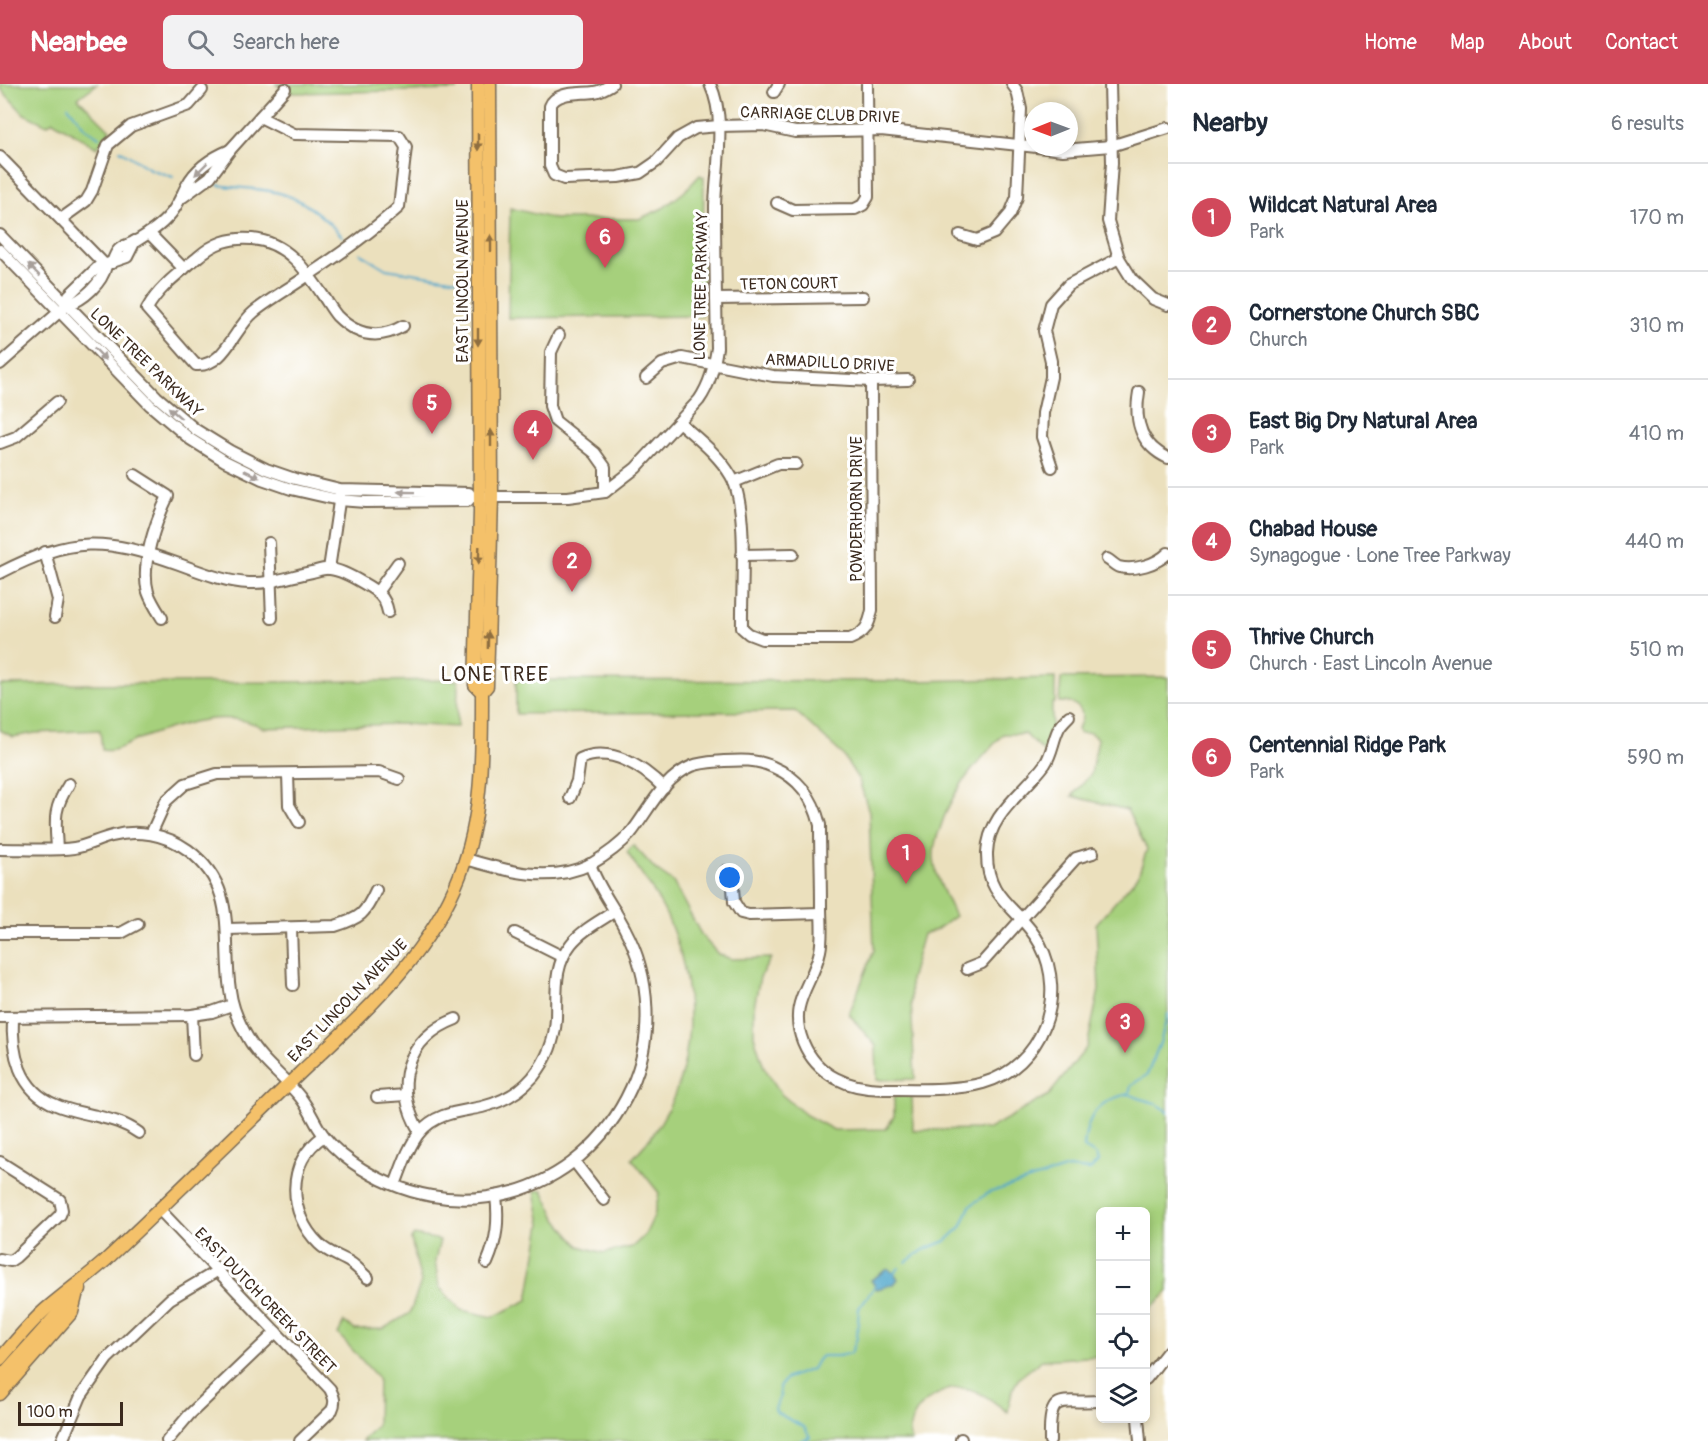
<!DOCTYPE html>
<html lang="en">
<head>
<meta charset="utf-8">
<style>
	body { margin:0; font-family:Pangolin,sans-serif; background:#f2f2f3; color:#1f2937 }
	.controls { position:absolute; right:18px; bottom:18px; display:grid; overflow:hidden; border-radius:9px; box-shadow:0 3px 9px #0003 }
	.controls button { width:54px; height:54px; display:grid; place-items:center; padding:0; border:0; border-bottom:2px solid #e0e1e3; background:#fff; color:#1f2937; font:30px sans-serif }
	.compass { position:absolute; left:1024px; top:18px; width:54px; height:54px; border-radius:50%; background:#fff; box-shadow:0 3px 9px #0003; rotate:269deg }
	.scale { position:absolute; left:18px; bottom:15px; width:105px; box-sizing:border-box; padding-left:6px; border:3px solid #3b2a1e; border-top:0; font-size:16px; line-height:21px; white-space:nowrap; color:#3b2a1e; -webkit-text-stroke:4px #fff; paint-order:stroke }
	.you { position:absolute; left:730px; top:794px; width:21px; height:21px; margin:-15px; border:4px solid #fff; border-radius:50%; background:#1a73e8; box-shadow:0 0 0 9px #1a73e833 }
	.badge { display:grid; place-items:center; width:39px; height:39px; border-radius:50%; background:#d1495b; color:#fff; font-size:20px; font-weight:700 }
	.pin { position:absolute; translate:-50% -50px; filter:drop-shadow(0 2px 3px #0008) }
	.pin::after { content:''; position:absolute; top:32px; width:21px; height:18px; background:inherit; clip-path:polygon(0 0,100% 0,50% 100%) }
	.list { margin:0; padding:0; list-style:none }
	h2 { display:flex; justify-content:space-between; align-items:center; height:78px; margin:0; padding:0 24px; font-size:26px }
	h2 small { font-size:20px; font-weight:400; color:#747a83 }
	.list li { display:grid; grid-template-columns:39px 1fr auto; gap:18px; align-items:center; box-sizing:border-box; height:108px; padding:0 24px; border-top:2px solid #e0e1e3 }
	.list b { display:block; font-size:22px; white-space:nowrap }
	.list p { margin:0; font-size:20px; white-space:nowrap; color:#747a83 }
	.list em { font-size:20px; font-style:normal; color:#747a83 }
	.icon { flex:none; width:33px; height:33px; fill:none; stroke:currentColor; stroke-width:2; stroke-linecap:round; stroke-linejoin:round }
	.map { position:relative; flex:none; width:1168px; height:1357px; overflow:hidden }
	header { display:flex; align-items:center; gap:36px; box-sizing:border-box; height:84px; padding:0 30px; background:#d1495b; color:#fff }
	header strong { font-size:28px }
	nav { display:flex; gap:33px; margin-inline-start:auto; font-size:21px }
	.search { width:420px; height:54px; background:#f2f2f3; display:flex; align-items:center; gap:15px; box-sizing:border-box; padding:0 21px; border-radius:9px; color:#747a83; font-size:22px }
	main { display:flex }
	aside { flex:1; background:#fff }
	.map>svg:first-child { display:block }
</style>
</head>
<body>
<header>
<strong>Nearbee</strong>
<div class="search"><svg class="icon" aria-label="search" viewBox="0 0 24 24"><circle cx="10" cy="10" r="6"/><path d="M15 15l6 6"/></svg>Search here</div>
<nav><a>Home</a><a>Map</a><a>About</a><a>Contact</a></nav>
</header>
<main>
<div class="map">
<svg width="1168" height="1357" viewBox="0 0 1168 1357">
	<rect width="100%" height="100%" fill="#fff"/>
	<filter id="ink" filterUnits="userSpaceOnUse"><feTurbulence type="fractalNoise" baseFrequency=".0167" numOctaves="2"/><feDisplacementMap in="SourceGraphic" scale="12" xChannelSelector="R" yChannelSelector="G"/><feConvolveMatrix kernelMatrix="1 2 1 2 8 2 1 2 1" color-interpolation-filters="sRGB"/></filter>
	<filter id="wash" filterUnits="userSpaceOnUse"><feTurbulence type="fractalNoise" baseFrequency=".008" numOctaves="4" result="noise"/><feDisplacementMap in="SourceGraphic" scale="24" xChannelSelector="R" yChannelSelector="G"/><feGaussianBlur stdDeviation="1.35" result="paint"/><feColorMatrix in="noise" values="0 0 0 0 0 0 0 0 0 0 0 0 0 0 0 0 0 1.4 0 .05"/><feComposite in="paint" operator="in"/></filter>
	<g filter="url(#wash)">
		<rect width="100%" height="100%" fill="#ebe0bd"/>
		<g fill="#a6d07c" stroke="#707d4d" stroke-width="1.5">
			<path d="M0,0h97l-19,14 32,32 -13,18 -44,-27 -6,4 -23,-11 -24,-26z"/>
			<path d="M275,0h182v6l-164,3z"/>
			<path d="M700,91l4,2 -2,139 -194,2 2,-110 45,11h84l24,-11 21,-16z"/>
			<path d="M1168,593v615l-22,21v-101h-46v144l-58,4 -23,18 -7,12 -4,22c-11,-7 -22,-18 -36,-22 -25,-8 -56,12 -62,37 -1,4 1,10 2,14h-550l15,-16 1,-47 -40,-44 6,-12 11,8 28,-1 27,-16 11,-31 -10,-43 3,-4 26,5 -5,21 4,26 22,23 32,7 35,-17 13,-76 -6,-33 8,-1 13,28 23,28 25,7 28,-6 13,-12 9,-19 5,-23 -27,-34c7,-8 15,-16 21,-25 45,-63 45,-146 15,-215 -10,-24 -27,-45 -41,-67l6,-7 23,25 17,12 29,54 16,18 13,5 40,-1 -11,19 -6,30v29l10,31 17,27 25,21 28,15 52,-1 8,-13v-20l18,-1 1,35 76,-1 60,-34 38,-48 12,-57 -3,-66 42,-48 9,-27 -20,-39 -55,-14 19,-22 7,-35 -8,-6h-11l-2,-4c12,-18 0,-28 -18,-27l2,-24z"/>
			<path d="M1055,594v25h-3v27l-8,22 -19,-18h-22c-27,31 -51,54 -63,95 -4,9 -7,21 -6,31 2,19 13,39 21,56l-19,14 -13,4 -13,46 5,99 -38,1 -1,-34 -27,-32 25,-64 -5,-138 -10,-32 -17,-26 -47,-43 -279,3v-34l397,1z"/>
			<path d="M458,596l-1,47 -55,-3 -139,4c-37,-21 -84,-3 -122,10 -14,5 -23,15 -39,12l-2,-20 -65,3 -22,4 -13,-7v-45z"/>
		</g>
		<path fill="#4ea6cb" stroke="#446874" stroke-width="1.5" d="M888,1185l7,5 3,5 -4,5 -17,5 -6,-9z"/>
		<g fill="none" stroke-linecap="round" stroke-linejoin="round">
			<g stroke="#4ea6cb" stroke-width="2">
				<path d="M68,22l17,22 14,9"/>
				<path d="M120,66l30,19 23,8"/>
				<path d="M218,101c17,3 35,3 52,6 31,5 52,24 73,46"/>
				<path d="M360,169l26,16 72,11"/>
				<path d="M1129,1010l2,-9 16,-10 13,-32 8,-29"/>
				<path d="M906,1178l19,-13 21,-8 15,-14 9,-21 18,-13 80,-25 22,2 8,-8 -2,-7 -12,-7c2,-31 13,-48 45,-54 15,8 26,5 39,18"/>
				<path d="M894,1189l5,-5"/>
				<path d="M800,1357l10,-4 -6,-10 -27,-14 -2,-4 5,-13 -1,-9 8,-9 25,-9 5,-9 5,-4h17l12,-3 6,-15 2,-30 16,-22"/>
			</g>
		</g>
	</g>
	<g filter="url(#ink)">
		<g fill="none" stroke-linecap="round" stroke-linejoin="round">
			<g stroke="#796a56" stroke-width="14">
				<g id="minor">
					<path d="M612,0c-5,3 -11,7 -18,8 -14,2 -38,-1 -44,14v60l4,9 10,4 54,-2 22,-4 16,-11 22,-24 18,-10 23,-2 44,-1 32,7 86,-2 182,20 48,-4 57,-18"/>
					<path d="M1110,0l2,79 -4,58 11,37 13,21 21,20 15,6"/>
					<path d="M774,8l5,-8"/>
					<path d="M260,33l34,17 105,2 7,11 -7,60c-28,25 -60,48 -92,69 -17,12 -37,23 -53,36 -20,16 -29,55 -58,53l-49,-56c11,-21 32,-36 51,-52 16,-14 32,-20 54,-18 35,3 54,31 72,58 4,6 8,13 13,19 20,20 42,24 66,10"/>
					<path d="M0,73l106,109"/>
					<path d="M183,113l27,-20 20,-27 55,-61"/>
					<path d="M777,119l16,7 62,-1 8,-4 5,-8 -1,-113"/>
					<path d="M61,135l25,-18 6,-10 16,-46 23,-19 58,-21 13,-15"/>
					<path d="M149,149l35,36"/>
					<path d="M0,151l157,162 39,33 34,21 36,18 29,10 45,11 129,3 2,4"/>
					<path d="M960,151l17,5 17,-7 16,-19 7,-17 4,-88 -4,-18 -5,-7"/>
					<path d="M0,166l150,155 40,34 35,22 37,18 29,10 48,11 26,2 103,-1 3,-4h97l37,-5 31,-24 63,-68c11,-16 15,-33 18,-52 -1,-47 -2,-95 -2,-142 1,-39 12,-85 -5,-122"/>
					<path d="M112,179c6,-19 11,-15 26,-23 10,-6 22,-14 30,-23 9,-9 13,-21 19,-32 9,-17 26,-28 43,-35"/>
					<path d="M716,215l147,-2"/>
					<path d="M67,221l2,-10 29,-28 29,-10 8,-16"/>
					<path d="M559,251l-8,17 -1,54 5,15 40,32 10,14v25"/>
					<path d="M0,280l67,-59c17,-5 35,-22 39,-39"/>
					<path d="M646,294l16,-14 20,-6 91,18 98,5 37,-1"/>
					<path d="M1139,308c-5,28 1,53 29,66"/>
					<path d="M679,338c19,17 39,32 52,54 18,32 10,113 11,152l7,6 13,5h88c15,-6 19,-13 22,-29l-1,-229"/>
					<path d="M0,359l16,-6 41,-35"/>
					<path d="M1052,383l-10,-30 1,-24 8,-36v-16l-7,-30 7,-27 17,-19 51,-27"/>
					<path d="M135,391l33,21c-12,25 -28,69 -20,96 3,9 9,18 14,26"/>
					<path d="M734,398l44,-18h18"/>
					<path d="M269,459l3,75"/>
					<path d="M45,468l13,48 -3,17"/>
					<path d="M742,471l51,-1"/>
					<path d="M1107,475c4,2 8,7 12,8 16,4 38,-3 49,-14"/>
					<path d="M329,485l11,-74"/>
					<path d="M0,489c72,-37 104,-36 179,-9 22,8 46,18 70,19 22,1 42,-7 63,-11 5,-1 12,-4 18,-3 11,1 23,8 33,14 14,8 22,13 25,29"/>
					<path d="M378,507l20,-28"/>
					<path d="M288,690l1,31 10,17"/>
					<path d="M570,714l7,-17 3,-22c31,-14 63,8 84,29"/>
					<path d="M151,750l15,-33 19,-17 32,-10 162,-2 20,7"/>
					<path d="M57,764c-2,-29 -4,-39 12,-64"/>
					<path d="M0,765c23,0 52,2 74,-1 13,-2 25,-9 38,-12 25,-7 54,-2 76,14 51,38 34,87 42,140 2,17 9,33 18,48 13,23 36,39 52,59 8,10 12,20 18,30 8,14 22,27 35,36 99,69 228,35 278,-75 23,-50 20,-111 -6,-159 -11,-22 -27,-41 -35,-65"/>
					<path d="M466,775c40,12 84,25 125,5 14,-8 29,-19 40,-31 18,-23 32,-55 61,-67 10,-4 21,-4 32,-5 16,-1 33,-2 49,6 26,11 40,30 47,58 0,27 1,54 1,81 0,15 2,31 -1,45 -7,34 -33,51 -17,91 14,34 46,47 81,47 28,0 72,2 99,-6 59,-17 85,-86 57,-139 -19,-36 -54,-43 -53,-91 1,-39 37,-60 58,-89 8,-12 8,-26 15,-38 2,-3 6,-7 9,-10"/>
					<path d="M726,787l7,16 1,15 7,11 8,2 72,-2"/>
					<path d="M291,844l2,57"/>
					<path d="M228,845l107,-3c26,-8 30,-12 41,-36"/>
					<path d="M0,849h121l17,-9"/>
					<path d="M515,849l48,24"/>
					<path d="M967,885l15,-6 94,-105 17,-5"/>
					<path d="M192,931l2,40"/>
					<path d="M0,933l192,-2 20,-3 20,-7"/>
					<path d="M13,933c-2,35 6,74 43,88 11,5 24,7 36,10 17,4 32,7 47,18"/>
					<path d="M377,1013l29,-2"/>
					<path d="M420,1048c-28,-46 -14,-94 36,-113"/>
					<path d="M324,1052c-39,26 -36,78 -5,108 9,9 21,12 32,19 6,4 11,10 17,15"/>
					<path d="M574,1077l30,39"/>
					<path d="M0,1078l60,38 2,10 -2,5 -44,42 -6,4 -10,-2"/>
					<path d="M395,1101c7,-18 13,-38 25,-53 17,-20 40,-20 62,-25 20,-5 38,-15 51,-30 13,-16 22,-37 23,-59 1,-27 -3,-51 15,-74 11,-14 29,-23 44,-33"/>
					<path d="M159,1125l171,180c4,8 6,13 2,21l-32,31"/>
					<path d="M487,1179c10,-23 12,-42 9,-67"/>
					<path d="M1146,1295l22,-28"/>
					<path d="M1138,1334l2,23"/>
					<path d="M961,1355v2"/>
					<path d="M62,1357l19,-45 26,-37 63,-60 47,-28"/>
					<path d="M167,1357l22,-26 87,-83"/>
					<path d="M1050,1357c-1,-51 9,-37 50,-40"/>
				</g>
			</g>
			<g stroke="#796a56" stroke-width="15">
				<g id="major">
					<path d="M478,0l2,428 -5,173 7,7"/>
					<path d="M0,1275c15,-17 30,-36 46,-50 20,-17 41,-32 60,-49 65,-61 129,-124 193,-186 62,-59 129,-116 161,-199 23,-59 22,-121 22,-183l5,-6 5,-189 -2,-413"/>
					<path d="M0,1294l80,-89"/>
					<path d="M0,1310l72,-82 4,-16"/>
				</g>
			</g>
			<use href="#minor" stroke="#fff" stroke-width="10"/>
			<use href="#major" stroke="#f4c16a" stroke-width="12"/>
		</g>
		<defs><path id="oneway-solid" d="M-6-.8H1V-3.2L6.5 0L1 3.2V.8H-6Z" transform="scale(1.5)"/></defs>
		<g fill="#8e6e40">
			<use href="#oneway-solid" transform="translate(478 58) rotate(90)"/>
			<use href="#oneway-solid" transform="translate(491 159) rotate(-90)"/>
			<use href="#oneway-solid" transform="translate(478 253) rotate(90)"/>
			<use href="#oneway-solid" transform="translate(491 354) rotate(-90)"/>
			<use href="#oneway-solid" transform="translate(479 471) rotate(92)"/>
			<use href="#oneway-solid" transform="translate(488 556) rotate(-89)"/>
		</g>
		<g fill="#a79f9a">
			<use href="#oneway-solid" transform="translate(201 85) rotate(135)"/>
			<use href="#oneway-solid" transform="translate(34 186) rotate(-134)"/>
			<use href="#oneway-solid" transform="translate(100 270) rotate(46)"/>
			<use href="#oneway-solid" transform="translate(175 329) rotate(-139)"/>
			<use href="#oneway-solid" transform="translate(252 390) rotate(26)"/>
			<use href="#oneway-solid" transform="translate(406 408) rotate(-179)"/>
		</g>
	</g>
	<g text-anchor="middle" stroke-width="6" stroke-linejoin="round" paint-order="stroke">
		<g font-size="16" fill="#3b2a1e" stroke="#fff">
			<text transform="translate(820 30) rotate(2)" y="6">CARRIAGE CLUB DRIVE</text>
			<text transform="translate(462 197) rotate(-90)" y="6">EAST LINCOLN AVENUE</text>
			<text transform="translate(789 199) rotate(-1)" y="6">TETON COURT</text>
			<text transform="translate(700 202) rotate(-89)" y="6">LONE TREE PARKWAY</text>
			<text transform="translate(147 278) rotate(44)" y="6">LONE TREE PARKWAY</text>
			<text transform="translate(830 278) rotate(3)" y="6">ARMADILLO DRIVE</text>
			<text transform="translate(856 425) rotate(-90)" y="6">POWDERHORN DRIVE</text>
			<text transform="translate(347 916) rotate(-46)" y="6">EAST LINCOLN AVENUE</text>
			<text transform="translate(266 1216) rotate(46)" y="6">EAST DUTCH CREEK STREET</text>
		</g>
		<g font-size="20" letter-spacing="1.5" fill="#3b2a1e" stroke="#fff">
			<text x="495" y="597">LONE TREE</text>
		</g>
	</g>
</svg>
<div class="controls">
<button>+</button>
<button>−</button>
<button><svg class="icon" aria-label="locate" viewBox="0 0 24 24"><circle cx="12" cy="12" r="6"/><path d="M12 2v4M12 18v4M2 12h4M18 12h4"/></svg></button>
<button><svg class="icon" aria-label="layers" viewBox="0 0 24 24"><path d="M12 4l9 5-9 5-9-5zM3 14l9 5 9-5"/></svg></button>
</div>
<svg class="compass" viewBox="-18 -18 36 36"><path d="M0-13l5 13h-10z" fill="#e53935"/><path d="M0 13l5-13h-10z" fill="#747a83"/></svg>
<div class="scale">100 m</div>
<div class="you"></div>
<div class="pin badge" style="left:906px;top:800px">1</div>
<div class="pin badge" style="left:572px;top:508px">2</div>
<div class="pin badge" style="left:1125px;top:969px">3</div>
<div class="pin badge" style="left:533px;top:376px">4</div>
<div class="pin badge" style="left:432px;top:350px">5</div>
<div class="pin badge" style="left:605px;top:184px">6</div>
</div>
<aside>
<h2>Nearby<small>6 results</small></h2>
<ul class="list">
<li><span class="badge">1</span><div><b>Wildcat Natural Area</b><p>Park</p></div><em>170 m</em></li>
<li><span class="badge">2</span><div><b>Cornerstone Church SBC</b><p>Church</p></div><em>310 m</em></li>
<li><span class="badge">3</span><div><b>East Big Dry Natural Area</b><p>Park</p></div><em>410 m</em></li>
<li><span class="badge">4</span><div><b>Chabad House</b><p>Synagogue · Lone Tree Parkway</p></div><em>440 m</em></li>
<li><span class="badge">5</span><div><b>Thrive Church</b><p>Church · East Lincoln Avenue</p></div><em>510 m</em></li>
<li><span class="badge">6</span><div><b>Centennial Ridge Park</b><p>Park</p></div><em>590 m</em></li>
</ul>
</aside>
</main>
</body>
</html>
